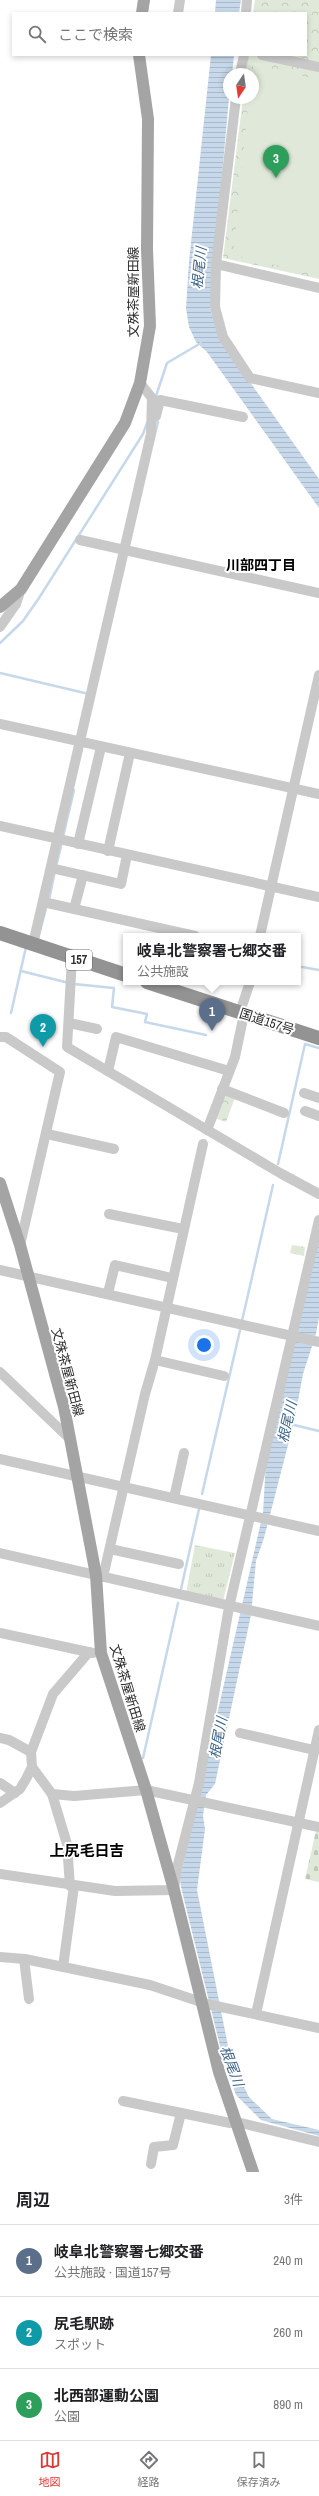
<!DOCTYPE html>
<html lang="ja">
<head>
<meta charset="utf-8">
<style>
	body { margin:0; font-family:"Archivo Narrow","Noto Sans JP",sans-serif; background:#f2f2f2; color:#202124 }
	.compass { position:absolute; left:223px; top:68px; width:36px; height:36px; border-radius:50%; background:#fff; box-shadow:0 2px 6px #0003; rotate:193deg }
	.you { position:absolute; left:204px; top:1345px; width:14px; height:14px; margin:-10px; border:3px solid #fff; border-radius:50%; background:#1a73e8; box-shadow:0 0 0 6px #1a73e833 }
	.badge { display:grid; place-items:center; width:26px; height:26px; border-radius:50%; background:#dd3834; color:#fff; font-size:13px; font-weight:700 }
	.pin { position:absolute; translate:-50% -33px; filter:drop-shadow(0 1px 2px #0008) }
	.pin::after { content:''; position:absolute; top:21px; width:14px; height:12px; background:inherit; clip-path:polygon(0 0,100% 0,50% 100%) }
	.popup { position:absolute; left:123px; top:933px; width:178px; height:52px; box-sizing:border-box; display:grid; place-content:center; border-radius:0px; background:#fff; filter:drop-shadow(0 1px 3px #0005); font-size:13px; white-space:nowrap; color:#757577 }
	.popup b { font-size:15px; color:#202124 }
	.popup::after { content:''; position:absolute; left:50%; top:100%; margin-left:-8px; border:8px solid transparent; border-top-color:#fff }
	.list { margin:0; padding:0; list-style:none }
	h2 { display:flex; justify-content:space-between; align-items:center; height:52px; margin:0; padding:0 16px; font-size:17px }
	h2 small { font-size:13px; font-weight:400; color:#757577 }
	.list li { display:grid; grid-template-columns:26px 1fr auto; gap:12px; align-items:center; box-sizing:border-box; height:72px; padding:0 16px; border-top:1px solid #e0e0e0 }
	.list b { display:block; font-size:15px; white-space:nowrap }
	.list p { margin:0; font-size:13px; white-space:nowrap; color:#757577 }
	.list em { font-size:13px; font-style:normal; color:#757577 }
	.icon { flex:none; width:22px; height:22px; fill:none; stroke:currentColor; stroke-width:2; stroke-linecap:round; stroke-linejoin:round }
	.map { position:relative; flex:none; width:319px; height:2172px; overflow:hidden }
	.search { position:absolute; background:#fff; box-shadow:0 2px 6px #0003; left:12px; right:12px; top:12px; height:44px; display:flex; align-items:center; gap:10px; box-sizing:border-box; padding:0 14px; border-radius:0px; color:#757577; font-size:15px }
	.sheet { height:268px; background:#fff }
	nav { display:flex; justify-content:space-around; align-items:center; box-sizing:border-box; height:56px; border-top:1px solid #e0e0e0; background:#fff; font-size:11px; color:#757577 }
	nav a { display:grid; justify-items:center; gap:2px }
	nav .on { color:#dd3834 }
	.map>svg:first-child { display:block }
</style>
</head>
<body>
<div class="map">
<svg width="319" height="2172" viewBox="0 0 319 2172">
	<defs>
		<pattern id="grass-tufts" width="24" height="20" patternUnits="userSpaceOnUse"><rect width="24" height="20" fill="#e0e9d9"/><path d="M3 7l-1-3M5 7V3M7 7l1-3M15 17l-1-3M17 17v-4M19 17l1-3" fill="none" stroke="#c0c8ba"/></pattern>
		<pattern id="forest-crowns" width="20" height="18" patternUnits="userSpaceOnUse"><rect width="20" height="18" fill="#e0e9d9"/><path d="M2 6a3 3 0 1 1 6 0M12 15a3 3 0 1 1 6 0" fill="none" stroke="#c0c8ba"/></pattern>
		<pattern id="cemetery-stones" width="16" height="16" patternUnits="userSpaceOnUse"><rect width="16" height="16" fill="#e0e9d9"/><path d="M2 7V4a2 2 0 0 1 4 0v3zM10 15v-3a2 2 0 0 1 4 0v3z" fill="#c0c8ba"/></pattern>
		<pattern id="water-rules" width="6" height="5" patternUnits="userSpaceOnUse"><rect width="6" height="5" fill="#c6d8e9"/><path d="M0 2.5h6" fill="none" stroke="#aabac8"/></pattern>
	</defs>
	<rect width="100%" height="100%" fill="#fff"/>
	<path fill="url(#grass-tufts)" d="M195,1545l40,8 -12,48 -37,-8z"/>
	<g fill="url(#forest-crowns)">
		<path d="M255,0h64v279l-96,-21 20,-160h10v-24h-7l2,-19h58v-42h-53z"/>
		<path d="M222,1089l14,6 -10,27 -14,-5z"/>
		<path d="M292,1245l13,2 -1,9 -14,-3z"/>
	</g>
	<path fill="url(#cemetery-stones)" d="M316,1831l3,1v50l-14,-3z"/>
	<path fill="#e0e9d9" d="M253,64l66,16v195l-86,-20 16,-157h4z"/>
	<g fill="url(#water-rules)">
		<path d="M216,0h25l-2,13h-24z"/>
		<path d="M211,55h23l-2,19h-3v24l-19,210 10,32 99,139v29l-112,-156 -11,-10 -7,-15 -3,-19 3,-46z"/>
		<path d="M319,1232v85l-3,17 -13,40 -9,48 -30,116 -8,23 -5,54 -36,169 -9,11 -3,21 2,13 -8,61 34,171 18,36 23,22 47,11v6l-58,-16 -25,-25 -12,-33 -43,-175 -1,-10 83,-364 3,-52z"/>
	</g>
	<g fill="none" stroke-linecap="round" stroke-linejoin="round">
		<g stroke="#c6d8e9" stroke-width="2.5">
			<path d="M155,399l12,-36 34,-20"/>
			<path d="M155,419l3,3 -3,12"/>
			<path d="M0,643l23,-22 16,-23 104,-164 4,-11"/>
			<path d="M0,673l89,21"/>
			<path d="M63,837l11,-47"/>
			<path d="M56,867l6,-25"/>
			<path d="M49,900l6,-29"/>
			<path d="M38,938l9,-33"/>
			<path d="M302,967l17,3"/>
			<path d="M21,971l48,12"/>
			<path d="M74,984l40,4 -2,19 35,7 -2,8 61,13"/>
			<path d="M11,1013l15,-66"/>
			<path d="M278,1164l27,-120 14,4"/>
			<path d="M242,1321l31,-136"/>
			<path d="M290,1424l29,7"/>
			<path d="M202,1494l39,-168"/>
			<path d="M181,1589l18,-80"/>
			<path d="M143,1758l35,-155"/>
		</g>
		<g stroke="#c9c9c9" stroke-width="10">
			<path d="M178,13l2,-13"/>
			<path d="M246,13l1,-13"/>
			<path d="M262,55l57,12"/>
			<path d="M240,74l4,-19"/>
			<path d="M236,98l-20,166 -1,43 8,30 27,41 69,15"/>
			<path d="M216,264l103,24"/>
			<path d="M156,416l4,-16 83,17"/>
			<path d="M80,540l239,53"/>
			<path d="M0,627l16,-23 5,-15"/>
			<path d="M0,724l319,70"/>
			<path d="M0,826l319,71"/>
			<path d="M78,844l23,-97"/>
			<path d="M108,851l22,-98"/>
			<path d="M51,868l70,16 6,-29"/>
			<path d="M43,902l152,34"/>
			<path d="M74,909l9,-34"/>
			<path d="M260,936l59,-261"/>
			<path d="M33,944l118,-510 1,-36 -12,-15"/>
			<path d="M72,958l-5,89 213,126 39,21"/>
			<path d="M240,1012l10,-30"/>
			<path d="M69,1023l28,6"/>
			<path d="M0,1037h6l54,35 -40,173"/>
			<path d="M108,1071l8,-34 113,34"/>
			<path d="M222,1089l62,24"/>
			<path d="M304,1093l15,5"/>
			<path d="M305,1111l14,5"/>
			<path d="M207,1130l28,-73 9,-43"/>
			<path d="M47,1134l67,15"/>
			<path d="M109,1214l74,15"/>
			<path d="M0,1270l319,72"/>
			<path d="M108,1293l7,-28 57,13"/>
			<path d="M155,1360l69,16"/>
			<path d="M0,1372l70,67"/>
			<path d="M0,1459l319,72"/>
			<path d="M174,1498l10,-45"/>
			<path d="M110,1549l69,15"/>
			<path d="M0,1553l319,73"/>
			<path d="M103,1577l42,-183 10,-34 48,-216"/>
			<path d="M0,1633l93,20"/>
			<path d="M240,1733l74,17"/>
			<path d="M0,1738l9,2 22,12"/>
			<path d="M32,1767l20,27 22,2 72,-6 173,37"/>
			<path d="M0,1783l15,10"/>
			<path d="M52,1794l15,50 3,42"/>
			<path d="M0,1803l20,-14 6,-10 6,-12 -1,-15 22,-58 36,-42"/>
			<path d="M0,1874l115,17 59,-1 3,-22 22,-85 30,-176 90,-387"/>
			<path d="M0,1957l25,2 125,26 57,19 112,24"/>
			<path d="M24,1959l5,40"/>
			<path d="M63,1967l11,-81"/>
			<path d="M256,2014l63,-284"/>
			<path d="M123,2101l107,22 7,-1 82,20"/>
			<path d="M151,2164l3,-17 19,-2 8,-32"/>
		</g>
		<g stroke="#a4a4a4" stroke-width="12">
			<path d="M142,13l2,-13"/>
			<path d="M0,607l21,-18 104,-166 15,-40 10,-57 -3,-77 1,-130 -9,-64"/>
			<path d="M0,1183l20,62 44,162 32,168 5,78 45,137 28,100 45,182 34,100"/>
		</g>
		<g stroke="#939393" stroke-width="14">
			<path d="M0,933l126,42"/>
			<path d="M147,982l172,56"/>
		</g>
	</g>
	<g text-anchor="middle" stroke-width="4" stroke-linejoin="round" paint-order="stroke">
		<rect fill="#fff" stroke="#6b6b6b" stroke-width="1" x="66" y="950" width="26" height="20" rx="3"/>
		<g font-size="12" font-weight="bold" fill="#2c2c2c">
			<text x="79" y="964">157</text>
		</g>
		<g font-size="13" fill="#2c2c2c" stroke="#fff">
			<text transform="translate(133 292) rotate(-90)" y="5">文殊茶屋新田線</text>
			<text transform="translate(267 1021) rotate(18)" y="5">国道157号</text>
			<text transform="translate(68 1372) rotate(75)" y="5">文殊茶屋新田線</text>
			<text transform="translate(128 1688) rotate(73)" y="5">文殊茶屋新田線</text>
		</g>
		<g font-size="14" font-style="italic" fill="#3e6589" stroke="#fff">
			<text transform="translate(199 268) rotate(-84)" y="5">根尾川</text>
			<text transform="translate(287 1422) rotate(-77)" y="5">根尾川</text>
			<text transform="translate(218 1738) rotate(-79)" y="5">根尾川</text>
			<text transform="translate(232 2066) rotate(70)" y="5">根尾川</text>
		</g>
		<g font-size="14" font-weight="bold" fill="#000" stroke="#fff">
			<text x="261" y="570">川部四丁目</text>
		</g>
		<g font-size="15" font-weight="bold" fill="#000" stroke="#fff">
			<text x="87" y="1856">上尻毛日吉</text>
		</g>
	</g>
</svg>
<svg class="compass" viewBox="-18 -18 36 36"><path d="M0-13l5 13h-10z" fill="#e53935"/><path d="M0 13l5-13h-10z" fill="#757577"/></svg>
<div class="you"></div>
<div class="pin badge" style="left:212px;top:1031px;background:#5c6f8a">1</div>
<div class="popup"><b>岐阜北警察署七郷交番</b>公共施設</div>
<div class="pin badge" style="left:43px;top:1047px;background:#0f9aa8">2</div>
<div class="pin badge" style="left:276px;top:178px;background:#2e9e5b">3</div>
<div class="search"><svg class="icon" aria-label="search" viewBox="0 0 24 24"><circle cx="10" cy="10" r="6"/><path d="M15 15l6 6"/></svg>ここで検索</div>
</div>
<section class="sheet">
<h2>周辺<small>3件</small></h2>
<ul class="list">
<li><span class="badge" style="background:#5c6f8a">1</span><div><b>岐阜北警察署七郷交番</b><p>公共施設 · 国道157号</p></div><em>240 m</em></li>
<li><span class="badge" style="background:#0f9aa8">2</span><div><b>尻毛駅跡</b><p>スポット</p></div><em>260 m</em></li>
<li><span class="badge" style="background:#2e9e5b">3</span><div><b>北西部運動公園</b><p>公園</p></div><em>890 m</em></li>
</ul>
</section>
<nav>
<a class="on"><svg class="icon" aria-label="map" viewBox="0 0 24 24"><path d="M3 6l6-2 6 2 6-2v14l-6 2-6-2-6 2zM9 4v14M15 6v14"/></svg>地図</a>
<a><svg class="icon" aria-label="directions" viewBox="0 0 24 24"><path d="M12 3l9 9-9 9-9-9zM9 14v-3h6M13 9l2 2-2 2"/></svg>経路</a>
<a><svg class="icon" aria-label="saved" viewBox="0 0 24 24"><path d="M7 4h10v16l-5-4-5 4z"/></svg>保存済み</a>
</nav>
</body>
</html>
